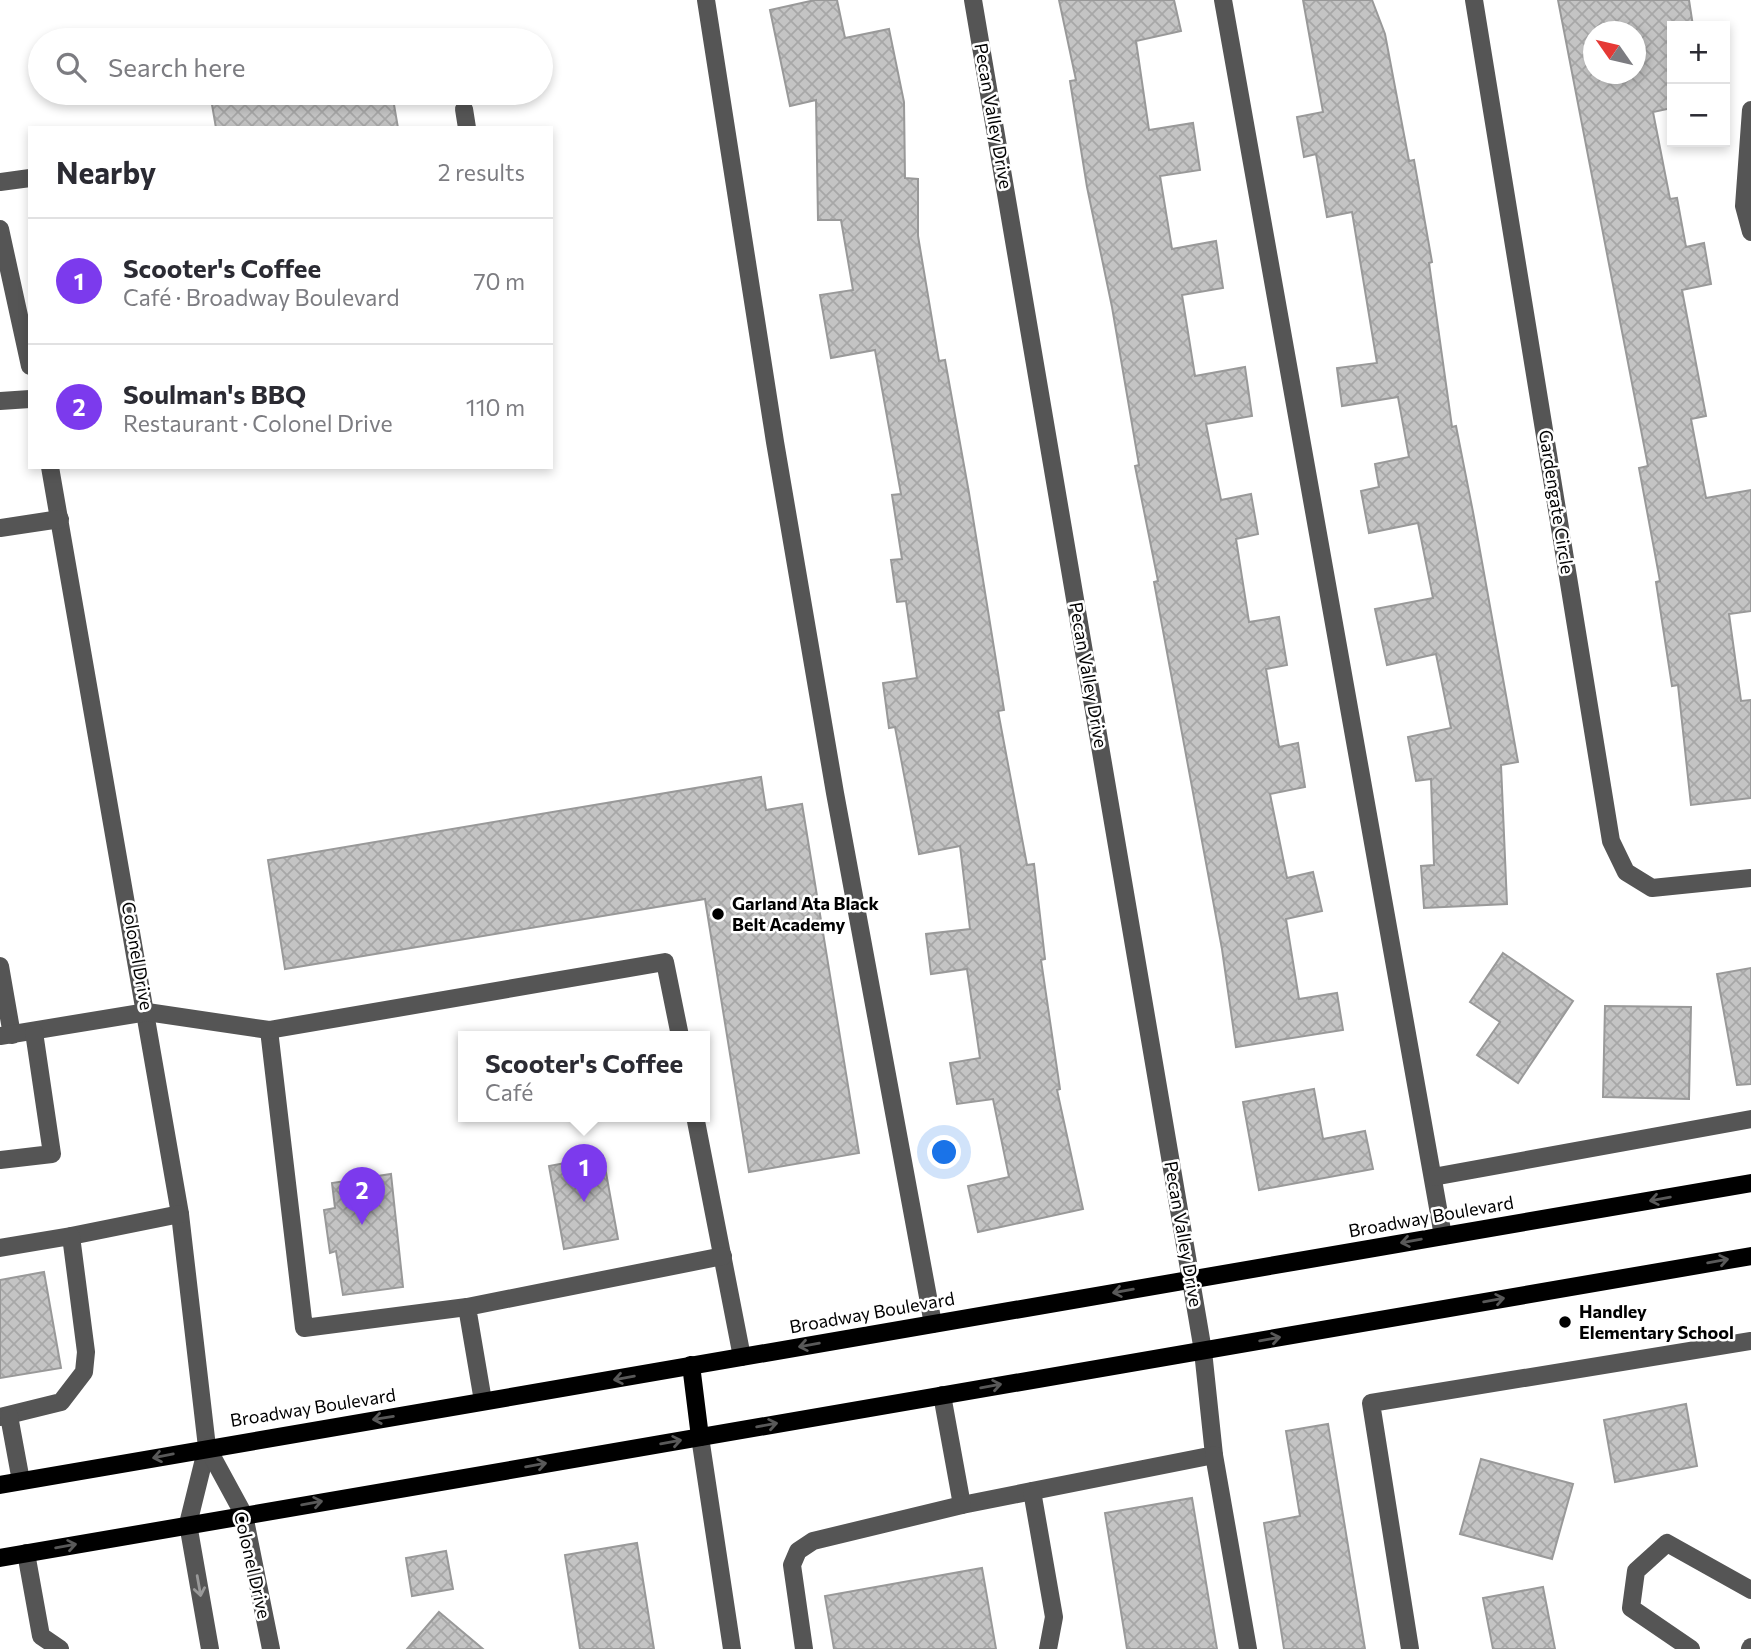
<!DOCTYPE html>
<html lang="en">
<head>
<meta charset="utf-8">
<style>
	body { margin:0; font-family:Commissioner,sans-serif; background:#f7f7f7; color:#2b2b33 }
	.controls { position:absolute; right:21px; top:21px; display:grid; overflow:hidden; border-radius:0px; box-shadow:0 4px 10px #0003 }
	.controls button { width:63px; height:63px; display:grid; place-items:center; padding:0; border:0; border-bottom:2px solid #e1e1e2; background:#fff; color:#2b2b33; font:35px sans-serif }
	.compass { position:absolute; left:1583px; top:21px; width:63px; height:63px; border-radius:50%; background:#fff; box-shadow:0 4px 10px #0003; rotate:304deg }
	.you { position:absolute; left:945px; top:1153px; width:24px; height:24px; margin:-18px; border:5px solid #fff; border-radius:50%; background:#1a73e8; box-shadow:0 0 0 10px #1a73e833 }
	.badge { display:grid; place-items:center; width:46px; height:46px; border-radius:50%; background:#7c3aed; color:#fff; font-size:23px; font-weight:700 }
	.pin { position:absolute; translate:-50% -58px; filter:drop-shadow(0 2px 4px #0008) }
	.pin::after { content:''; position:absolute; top:37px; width:24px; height:21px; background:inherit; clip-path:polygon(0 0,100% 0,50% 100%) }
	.popup { position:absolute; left:458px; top:1031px; width:252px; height:91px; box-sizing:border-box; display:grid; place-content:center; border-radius:0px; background:#fff; filter:drop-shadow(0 2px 5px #0005); font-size:23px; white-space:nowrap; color:#7c7c81 }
	.popup b { font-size:26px; color:#2b2b33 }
	.popup::after { content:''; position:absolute; left:50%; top:100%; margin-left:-14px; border:14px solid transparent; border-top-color:#fff }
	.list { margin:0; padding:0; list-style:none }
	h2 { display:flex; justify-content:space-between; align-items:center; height:91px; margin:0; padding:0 28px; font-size:30px }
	h2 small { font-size:23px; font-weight:400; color:#7c7c81 }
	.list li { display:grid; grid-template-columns:46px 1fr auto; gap:21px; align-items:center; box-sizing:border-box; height:126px; padding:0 28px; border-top:2px solid #e1e1e2 }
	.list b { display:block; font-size:26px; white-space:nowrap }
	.list p { margin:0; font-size:23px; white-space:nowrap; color:#7c7c81 }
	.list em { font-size:23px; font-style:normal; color:#7c7c81 }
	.icon { flex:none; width:38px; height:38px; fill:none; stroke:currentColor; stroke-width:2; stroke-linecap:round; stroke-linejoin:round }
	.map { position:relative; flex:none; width:1751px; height:1649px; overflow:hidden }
	.search { position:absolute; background:#fff; box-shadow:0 4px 10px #0003; left:28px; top:28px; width:525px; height:77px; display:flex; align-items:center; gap:18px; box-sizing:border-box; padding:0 24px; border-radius:38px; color:#7c7c81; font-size:26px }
	.panel { position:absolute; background:#fff; box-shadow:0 4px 10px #0003; left:28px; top:126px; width:525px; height:343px; border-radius:0px }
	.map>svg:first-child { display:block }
</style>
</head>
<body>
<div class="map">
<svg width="1751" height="1649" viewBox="0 0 1751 1649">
	<defs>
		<pattern id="building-cross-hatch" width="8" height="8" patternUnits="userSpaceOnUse" patternTransform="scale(1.75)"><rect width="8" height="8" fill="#c4c4c4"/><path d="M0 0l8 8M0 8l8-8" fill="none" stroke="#a7a7a7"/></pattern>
	</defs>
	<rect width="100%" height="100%" fill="#fff"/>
	<g fill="url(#building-cross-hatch)" stroke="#999" stroke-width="2" fill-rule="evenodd">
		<path d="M815,0h22l8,38 44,-9 15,73 1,76 13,1v57l21,125 6,-1 24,133 35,217 -6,1 29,154 7,-1 11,95 -4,1 19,129 -3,1 26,119 -105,23 -10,-46 41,-9 -16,-78 -36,5 -7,-41 30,-5 -13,-89 -36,5 -5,-40 44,-5 -10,-83 -41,8 -24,-127 -6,1 -6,-45 34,-5 -11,-77 -9,1 -6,-42 11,-1 -10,-64 9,-1 -26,-144 -44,8 -11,-63 33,-5 -12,-70h-23l-2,-120 -26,6 -20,-96z"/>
		<path d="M1059,0h115l7,31 -45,10 13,89 44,-7 7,47 -40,6 12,73 44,-8 7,47 -41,7 13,81 50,-9 7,49 -46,8 15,76 30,-6 7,40 -22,5 13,83 30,-5 8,48 -21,4 13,78 19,-4 7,44 -35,7 17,84 26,-6 9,39 -36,8 13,80 38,-6 6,37 -107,17 -14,-98 -68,-367 4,-1 -23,-115 4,-1 -27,-158 -25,-120 -17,-106 6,-1z"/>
		<path d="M1303,0h69l13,34 24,127 5,-1 18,102 -3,1 23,164 4,-1 17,86 45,250 -17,3 6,139 -83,4 -3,-42 13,-1 -3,-86 -15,2 -8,-44 43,-9 -15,-74 -49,11 -12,-56 58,-11 -15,-75 -49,10 -8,-42 18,-4 -4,-23 34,-7 -11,-60 -56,9 -5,-38 40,-5 -25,-151 -25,5 -11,-63 -12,3 -7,-40 26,-5z"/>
		<path d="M1558,0h131l4,26h-21v82l-19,4 17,87 7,-1 9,49 18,-4 7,41 -29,6 24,126 -15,3 15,79 45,-8v121l-22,3 12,87 10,-1v98l-60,7 -13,-120 -6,1 -16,-104 4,-1 -21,-113 9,-2zM1593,32h42v42h-42z"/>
		<path d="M210,93h182l6,35h-182z"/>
		<path d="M761,777l5,33 36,-6 57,349 -110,19 -44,-273 -420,70 -17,-109z"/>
		<path d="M1503,953l70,48 -55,82 -41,-28 23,-33 -30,-20z"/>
		<path d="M1751,968v116l-14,1 -20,-111z"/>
		<path d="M1605,1006l86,1 -2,92 -86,-2z"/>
		<path d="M1314,1089l9,50 42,-8 8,38 -114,21 -16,-88z"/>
		<path d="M603,1156l15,83 -54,10 -15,-83z"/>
		<path d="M391,1174l12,113 -60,8 -7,-44 -6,2 -6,-43 11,-2 -3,-25z"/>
		<path d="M44,1272l17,96 -61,10v-98z"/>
		<path d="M1686,1404l11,62 -82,16 -11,-62z"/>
		<path d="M1328,1424l37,225h-81l-20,-126 36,-7 -14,-85z"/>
		<path d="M1481,1459l92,25 -21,75 -92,-25z"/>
		<path d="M1192,1498l25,151h-90l-22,-136z"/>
		<path d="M637,1543l17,106h-74l-15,-94z"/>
		<path d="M446,1551l7,38 -41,7 -6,-38z"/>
		<path d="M982,1568l14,81h-162l-9,-53z"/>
		<path d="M1543,1587l12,62h-62l-10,-51z"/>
		<path d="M439,1612l44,37h-76z"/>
	</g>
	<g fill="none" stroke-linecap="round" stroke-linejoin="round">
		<g stroke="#555" stroke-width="18">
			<path d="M706,0l69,442 60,351 98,531"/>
			<path d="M1223,0l220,1236"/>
			<path d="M1474,0l137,841 15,31 26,16 99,-10"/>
			<path d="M464,109l3,19"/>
			<path d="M1751,110l-7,96 7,26"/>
			<path d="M0,182l30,-4"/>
			<path d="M0,229l30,137"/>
			<path d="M0,401l30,-2"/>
			<path d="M50,467l130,747 27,233 -19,77 22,125"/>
			<path d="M0,528l60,-9"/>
			<path d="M0,966l12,69"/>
			<path d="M269,1030l35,298 163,-21"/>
			<path d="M0,1036l147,-24 122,18 396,-68 15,74"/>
			<path d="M695,1116l47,241"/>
			<path d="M0,1160l52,-6 -18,-122"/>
			<path d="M1433,1177l318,-58"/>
			<path d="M71,1236l109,-22"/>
			<path d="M0,1248l71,-12 15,116 -2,20 -23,30 -61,15"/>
			<path d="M942,1395l20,110 252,-50 -11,-104 -230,-1351"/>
			<path d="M483,1401l-16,-94 256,-51"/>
			<path d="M9,1416l12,65"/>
			<path d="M700,1437l32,212"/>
			<path d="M207,1447l37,68 27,134"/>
			<path d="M1214,1455l34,194"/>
			<path d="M1032,1491l22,126 -6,32"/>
			<path d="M26,1553l15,83 19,13"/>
			<path d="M804,1649l-12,-84 6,-14 15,-10 149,-36"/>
			<path d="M1410,1649l-39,-246 380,-62"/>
			<path d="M1691,1649l-60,-41 5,-37 31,-28 84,47"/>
			<path d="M1750,1649l1,-2"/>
		</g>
		<g stroke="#000" stroke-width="18">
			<path d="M691,1365l9,72"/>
			<path d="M0,1485l1751,-302"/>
			<path d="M0,1558l1751,-302"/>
		</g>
	</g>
	<defs><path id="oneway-shaft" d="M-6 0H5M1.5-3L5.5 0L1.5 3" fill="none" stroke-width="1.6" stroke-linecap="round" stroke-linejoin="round" transform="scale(1.75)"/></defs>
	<g stroke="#595959">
		<use href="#oneway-shaft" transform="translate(1660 1199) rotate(170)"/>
		<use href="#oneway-shaft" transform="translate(1411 1241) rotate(170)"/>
		<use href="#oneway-shaft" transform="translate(1718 1261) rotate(-10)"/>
		<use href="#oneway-shaft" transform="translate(1123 1291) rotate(170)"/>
		<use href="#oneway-shaft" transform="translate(1494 1300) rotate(-10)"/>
		<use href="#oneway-shaft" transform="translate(1270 1339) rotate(-10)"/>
		<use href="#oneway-shaft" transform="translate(809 1345) rotate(170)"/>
		<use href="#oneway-shaft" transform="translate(624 1378) rotate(170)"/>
		<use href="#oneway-shaft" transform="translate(991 1386) rotate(-10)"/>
		<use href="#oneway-shaft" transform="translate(383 1418) rotate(171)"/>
		<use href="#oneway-shaft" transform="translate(767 1425) rotate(-10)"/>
		<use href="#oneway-shaft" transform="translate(671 1442) rotate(-10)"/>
		<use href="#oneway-shaft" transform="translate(163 1456) rotate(169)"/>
		<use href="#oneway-shaft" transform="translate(536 1465) rotate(-10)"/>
		<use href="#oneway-shaft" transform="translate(312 1503) rotate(-10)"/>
		<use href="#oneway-shaft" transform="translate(66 1546) rotate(-10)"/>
	</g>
	<use stroke="#999" href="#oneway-shaft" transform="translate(199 1586) rotate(80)"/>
	<g fill="#000" stroke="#fff" stroke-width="2.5">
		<circle cx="718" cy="914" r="7"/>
		<circle cx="1565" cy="1322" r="7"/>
	</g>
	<g text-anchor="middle" stroke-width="5" stroke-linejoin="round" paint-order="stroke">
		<g font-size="18" fill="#000" stroke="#fff">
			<text transform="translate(993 116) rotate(80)" y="6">Pecan Valley Drive</text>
			<text transform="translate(1556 502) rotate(81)" y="6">Gardengate Circle</text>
			<text transform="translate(1088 675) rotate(80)" y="6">Pecan Valley Drive</text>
			<text transform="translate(137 956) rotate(80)" y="6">Colonel Drive</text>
			<text transform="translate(1431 1217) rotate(-10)" y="6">Broadway Boulevard</text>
			<text transform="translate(1183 1234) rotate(80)" y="6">Pecan Valley Drive</text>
			<text transform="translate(872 1313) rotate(-10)" y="6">Broadway Boulevard</text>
			<text transform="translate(313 1408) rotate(-9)" y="6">Broadway Boulevard</text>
			<text transform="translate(252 1565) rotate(77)" y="6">Colonel Drive</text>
		</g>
		<g font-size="18" font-weight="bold" fill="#000" stroke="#fff" text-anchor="start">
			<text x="732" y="910">Garland Ata Black<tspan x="732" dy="21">Belt Academy</tspan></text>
			<text x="1579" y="1318">Handley<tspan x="1579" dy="21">Elementary School</tspan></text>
		</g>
	</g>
</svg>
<div class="controls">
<button>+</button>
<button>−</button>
</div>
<svg class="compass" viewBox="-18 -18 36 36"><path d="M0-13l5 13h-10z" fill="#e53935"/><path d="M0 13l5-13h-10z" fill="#7c7c81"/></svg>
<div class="you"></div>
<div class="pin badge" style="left:584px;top:1202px">1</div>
<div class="popup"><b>Scooter's Coffee</b>Café</div>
<div class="pin badge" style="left:362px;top:1225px">2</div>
<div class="search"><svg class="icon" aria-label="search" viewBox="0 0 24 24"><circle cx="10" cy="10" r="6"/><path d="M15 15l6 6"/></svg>Search here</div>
<section class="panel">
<h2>Nearby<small>2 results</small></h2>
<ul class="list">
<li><span class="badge">1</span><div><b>Scooter's Coffee</b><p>Café · Broadway Boulevard</p></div><em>70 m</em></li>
<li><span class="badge">2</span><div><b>Soulman's BBQ</b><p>Restaurant · Colonel Drive</p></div><em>110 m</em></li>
</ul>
</section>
</div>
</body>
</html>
